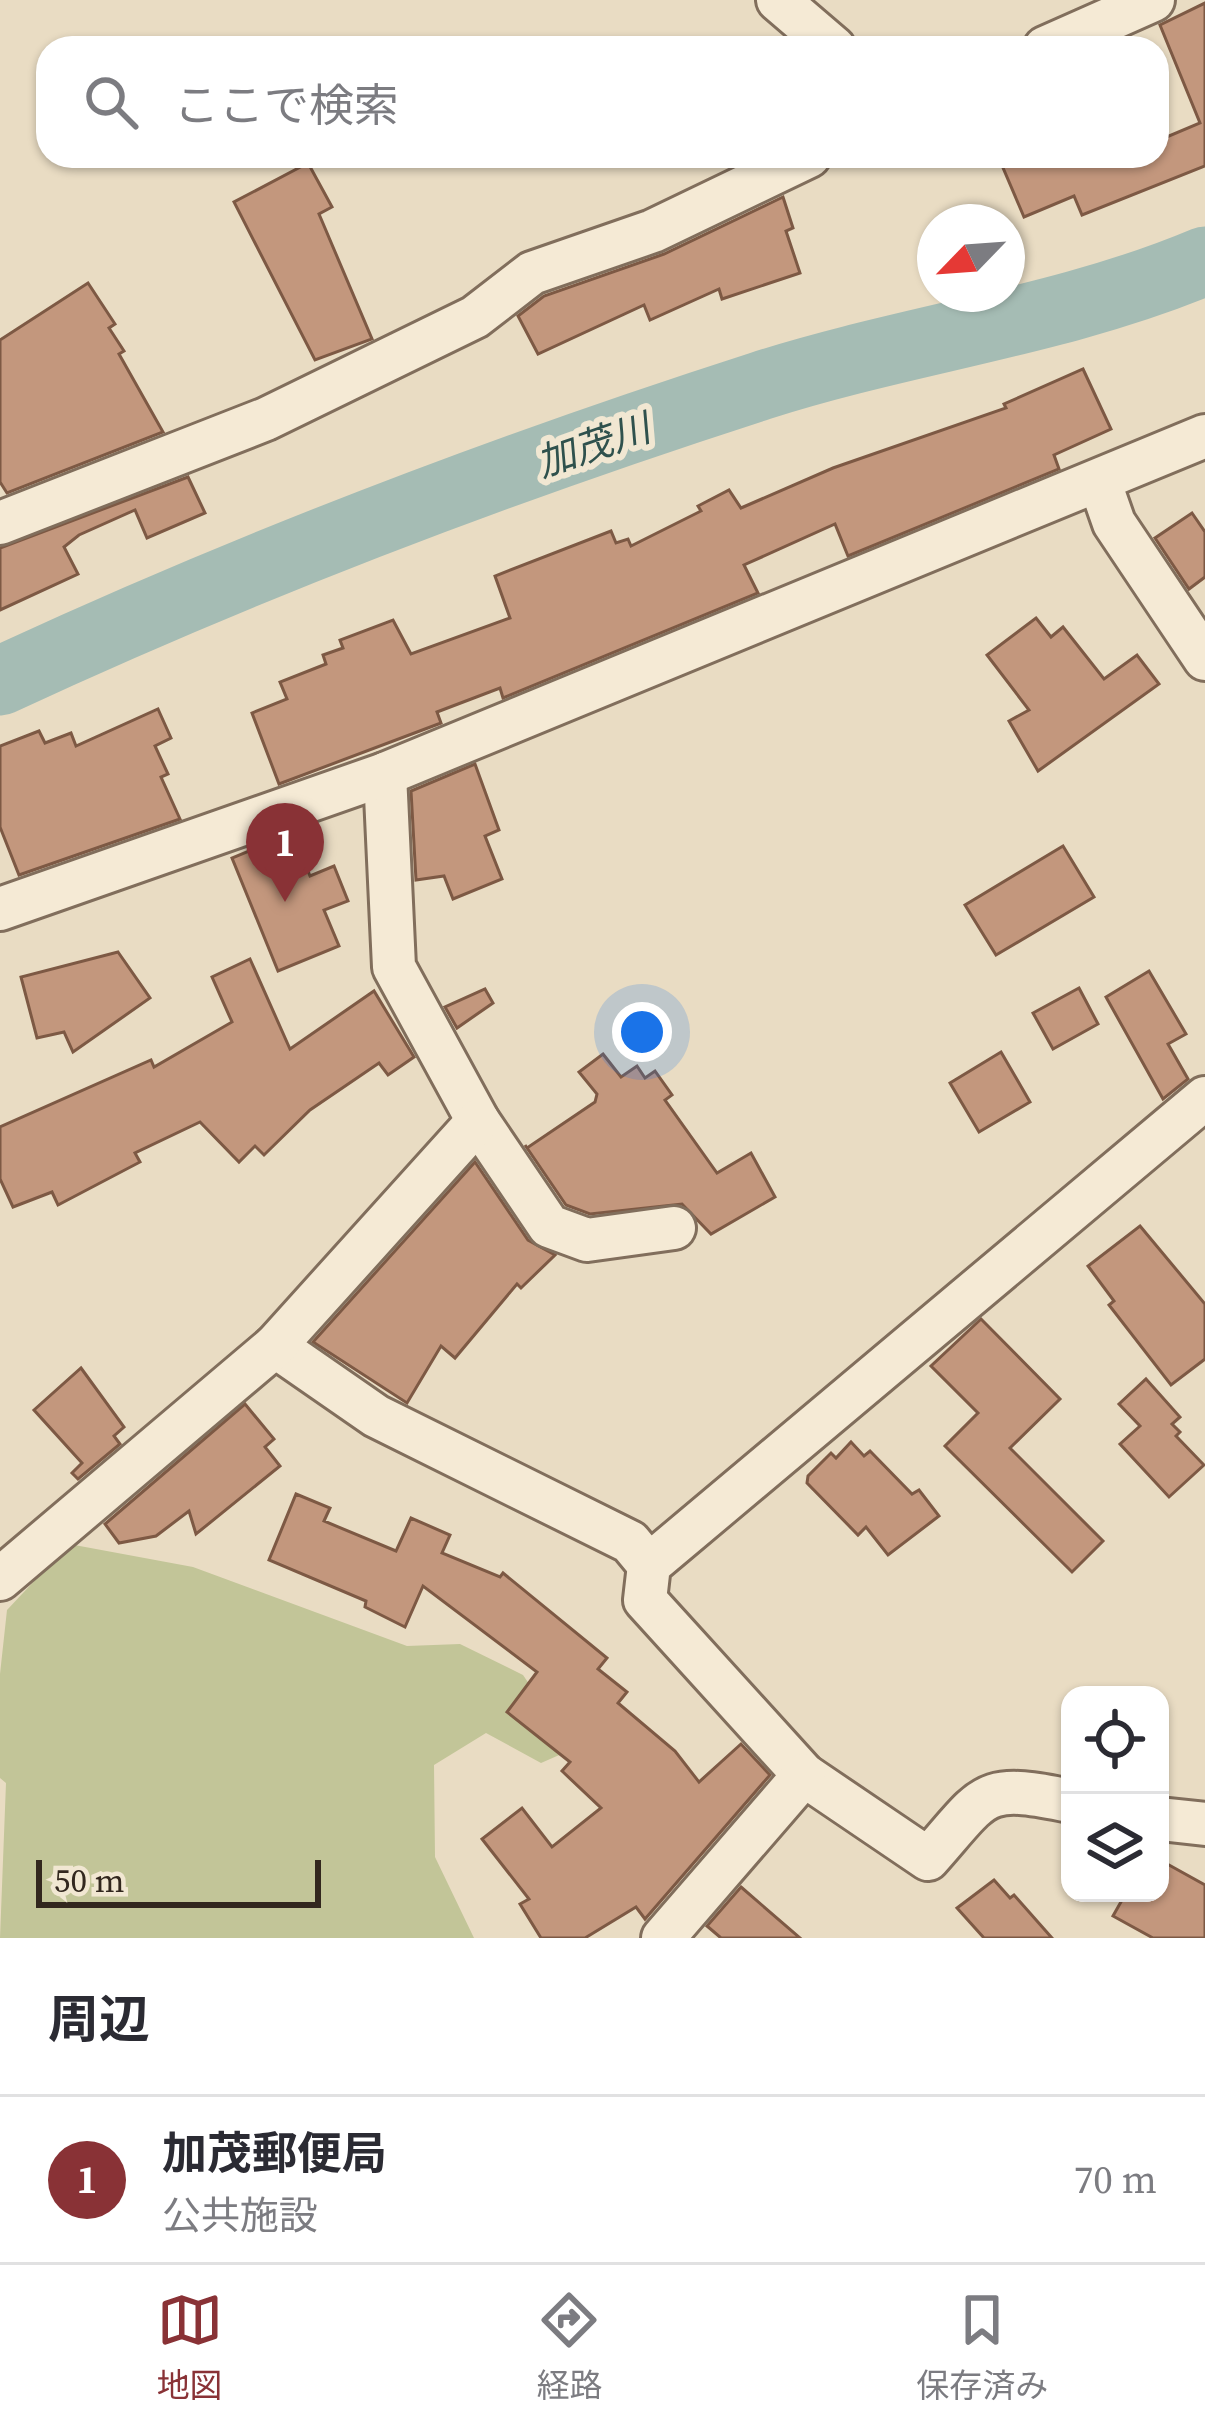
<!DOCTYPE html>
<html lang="ja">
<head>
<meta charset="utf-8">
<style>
	body { margin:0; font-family:"Source Serif 4","Noto Sans JP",serif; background:#f2f2f3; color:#2b2b33 }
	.controls { position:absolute; right:36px; bottom:36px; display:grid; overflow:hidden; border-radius:24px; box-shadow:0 3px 9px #0004 }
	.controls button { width:108px; height:108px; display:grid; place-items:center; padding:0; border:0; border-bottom:3px solid #e1e1e2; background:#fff; color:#2b2b33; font:60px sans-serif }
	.compass { position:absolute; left:917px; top:204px; width:108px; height:108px; border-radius:50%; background:#fff; box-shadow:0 3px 9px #0004; rotate:245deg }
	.scale { position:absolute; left:36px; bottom:30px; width:285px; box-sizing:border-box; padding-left:12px; border:6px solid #32271e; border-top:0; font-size:33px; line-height:42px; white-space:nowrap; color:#32271e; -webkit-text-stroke:9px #f1e7d2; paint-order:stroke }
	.you { position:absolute; left:642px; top:1032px; width:42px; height:42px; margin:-30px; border:9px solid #fff; border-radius:50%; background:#1a73e8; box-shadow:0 0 0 18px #1a73e833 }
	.badge { display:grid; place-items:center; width:78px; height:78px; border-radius:50%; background:#893236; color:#fff; font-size:39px; font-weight:700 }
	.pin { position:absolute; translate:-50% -99px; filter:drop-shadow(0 3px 6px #0008) }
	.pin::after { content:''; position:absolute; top:63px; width:42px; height:36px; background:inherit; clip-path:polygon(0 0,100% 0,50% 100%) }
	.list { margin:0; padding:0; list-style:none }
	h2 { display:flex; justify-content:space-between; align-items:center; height:156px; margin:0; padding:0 48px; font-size:51px }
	h2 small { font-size:39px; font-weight:400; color:#7c7c81 }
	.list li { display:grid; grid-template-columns:78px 1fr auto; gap:36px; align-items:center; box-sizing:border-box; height:168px; padding:0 48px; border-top:3px solid #e1e1e2 }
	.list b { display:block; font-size:45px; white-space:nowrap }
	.list p { margin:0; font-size:39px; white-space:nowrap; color:#7c7c81 }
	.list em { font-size:39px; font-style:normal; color:#7c7c81 }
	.icon { flex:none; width:66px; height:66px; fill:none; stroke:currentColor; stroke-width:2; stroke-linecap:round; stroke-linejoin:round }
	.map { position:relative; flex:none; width:1205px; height:1938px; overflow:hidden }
	.search { position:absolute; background:#fff; box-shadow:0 3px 9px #0004; left:36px; right:36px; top:36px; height:132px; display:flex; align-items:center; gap:30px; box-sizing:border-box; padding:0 42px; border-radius:36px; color:#7c7c81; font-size:45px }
	.sheet { height:324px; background:#fff }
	nav { display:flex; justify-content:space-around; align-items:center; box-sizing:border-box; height:168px; border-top:3px solid #e1e1e2; background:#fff; font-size:33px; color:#7c7c81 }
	nav a { display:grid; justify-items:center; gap:6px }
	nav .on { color:#893236 }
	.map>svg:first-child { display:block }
</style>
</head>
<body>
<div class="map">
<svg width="1205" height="1938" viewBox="0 0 1205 1938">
	<rect width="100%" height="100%" fill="#e9dcc3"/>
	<path fill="#c2c598" d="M69,1544l124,23 214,79 53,-2 63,31 50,74 -32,14 -55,-30 -52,32 1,92 39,81h-474l6,-155 -6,-5v-104l7,-64z"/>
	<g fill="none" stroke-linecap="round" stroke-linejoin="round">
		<path stroke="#a5bcb4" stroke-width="69" d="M0,681c245,-114 502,-212 760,-295 146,-47 303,-65 445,-125"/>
	</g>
	<g fill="#c3977d" stroke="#7d5944" stroke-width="3">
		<path d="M1205,3v163l-123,49 -8,-19 -50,21 -26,-61h159v-15l43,-18 -40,-98z"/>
		<path d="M308,163l24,44 -13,7 53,125 -57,21 -81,-158z"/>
		<path d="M783,197l10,31 -7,3 14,42 -78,26 -3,-10 -69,31 -6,-15 -106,49 -20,-38 26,-20 120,-42z"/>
		<path d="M88,283l27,41 -6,4 15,23 -5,3 44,78 -156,61 -7,-11v-142z"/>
		<path d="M1083,369l28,60 -57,26 5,14 -211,87 -13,-32 -91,41 14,28 -255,105 -3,-10 -63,24 4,11 -162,61 -27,-71 35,-14 -7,-17 46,-18 -3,-9 20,-7 -3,-8 53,-20 18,34 99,-36 -15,-42 116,-45 5,12 12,-4 3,7 70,-35 -3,-5 31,-16 12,18 92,-40 173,-60 -2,-4z"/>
		<path d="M188,477l17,36 -58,25 -12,-28 -56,25 -15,12 14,27 -78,36v-62z"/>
		<path d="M1192,513l13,19v45l-16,12 -34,-51z"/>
		<path d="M1036,618l15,19 12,-10 41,52 33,-24 22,29 -121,87 -29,-50 20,-11 -42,-55z"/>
		<path d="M158,709l13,29 -16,8 13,28 -7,3 19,42 -161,56 -19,-48v-81l39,-15 6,12 26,-10 5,13z"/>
		<path d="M475,764l24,66 -14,6 17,43 -49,20 -9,-23 -28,4 -5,-89z"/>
		<path d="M293,833l17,43 24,-10 14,35 -24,9 15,36 -61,25 -46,-113z"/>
		<path d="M1063,846l31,51 -98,58 -31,-50z"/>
		<path d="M118,952l32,46 -77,54 -9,-20 -27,6 -16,-61z"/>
		<path d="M250,959l40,90 84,-58 40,66 -26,18 -9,-12 -69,47 -46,45 -9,-9 -16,16 -39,-40 -65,31 5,9 -82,43 -6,-13 -39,15 -13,-28v-52l151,-67 3,7 78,-45 -20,-45z"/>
		<path d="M1149,971l37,63 -18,10 20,35 -25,20 -57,-102z"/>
		<path d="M1079,988l19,36 -45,25 -20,-36z"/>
		<path d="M485,989l8,14 -36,25 -12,-21z"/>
		<path d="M1001,1052l29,50 -51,30 -29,-49z"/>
		<path d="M603,1054l18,23 16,-11 8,12 10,-7 17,24 -7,5 52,73 34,-20 24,44 -64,37 -29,-30 -92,10 -24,-9 -41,-60 2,3 68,-46 2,-8 -18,-22z"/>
		<path d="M475,1162l53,78 27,15 -34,33 -4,-4 -62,74 -14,-12 -34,57 -94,-61z"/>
		<path d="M1140,1226l65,78v55l-34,26 -62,-80 5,-4 -26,-35z"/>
		<path d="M981,1319l79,80 -50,49 93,93 -31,31 -127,-126 33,-33 -47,-47z"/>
		<path d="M81,1368l43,59 -10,9 6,8 -42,35 -6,-6 10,-10 -48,-53z"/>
		<path d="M1146,1379l34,38 -8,7 8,8 -4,4 28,29 -35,32 -49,-53 20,-18 -21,-22z"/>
		<path d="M245,1404l29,35 -9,8 15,19 -84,68 -7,-23 -33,25 -37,7 -14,-19z"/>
		<path d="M851,1442l13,14 6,-5 42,43 7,-4 20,26 -51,39 -22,-28 -8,8 -51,-52 1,-7 23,-23 5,5z"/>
		<path d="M296,1494l34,14 -6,13 72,30 15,-33 39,17 -8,18 58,24 3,-4 104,85 -9,11 29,23 -9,11 57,48 24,31 42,-38 29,31 -125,144 -9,-12 -51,31h-44l-21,-34 9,-5 -47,-60 40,-31 30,39 49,-39 -39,-37 8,-9 -63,-50 30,-40 -114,-86 -18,41 -40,-20 1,-6 -97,-41z"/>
		<path d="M1160,1860l45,25v53h-52l-40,-22 13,-23h34z"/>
		<path d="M994,1880l16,18 4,-3 38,43h-68l-27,-30z"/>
		<path d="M741,1887l59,51h-79l-14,-12z"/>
	</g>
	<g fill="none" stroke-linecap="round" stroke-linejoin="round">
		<g stroke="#816e5c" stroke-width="48">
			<g id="street">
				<path d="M778,0l56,48"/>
				<path d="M1045,48l108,-48"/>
				<path d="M1100,483l14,40 91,136"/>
				<path d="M0,523l266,-104 209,-102 57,-44 121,-42 156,-75"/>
				<path d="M385,774l9,193 84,154 71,105 38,14 87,-12"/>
				<path d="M0,909l385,-135 820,-338"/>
				<path d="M275,1346l101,70 254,126 19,23"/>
				<path d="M0,1579l275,-233 203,-225"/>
				<path d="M1070,1801c-90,-19 -84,-7 -142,58l-124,-84 -159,-175 4,-35 556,-467"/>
				<path d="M1160,1819l45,5"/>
				<path d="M663,1938l141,-163"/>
			</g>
		</g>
		<use href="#street" stroke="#f5ead5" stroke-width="42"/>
	</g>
	<g text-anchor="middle" stroke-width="12" stroke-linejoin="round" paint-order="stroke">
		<g font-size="39" font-style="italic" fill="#2f514d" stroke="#f1e7d2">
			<text transform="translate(593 445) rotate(-19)" y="14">加茂川</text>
		</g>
	</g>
</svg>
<div class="controls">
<button><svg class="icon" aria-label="locate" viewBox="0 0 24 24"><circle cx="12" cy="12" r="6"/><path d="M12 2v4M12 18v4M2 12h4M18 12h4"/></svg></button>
<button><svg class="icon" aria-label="layers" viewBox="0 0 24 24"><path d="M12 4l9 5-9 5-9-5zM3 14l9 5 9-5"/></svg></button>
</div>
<svg class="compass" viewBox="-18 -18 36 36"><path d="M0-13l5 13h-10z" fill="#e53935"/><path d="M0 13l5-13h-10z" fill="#7c7c81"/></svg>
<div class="scale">50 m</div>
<div class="you"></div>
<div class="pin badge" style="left:285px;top:902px">1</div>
<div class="search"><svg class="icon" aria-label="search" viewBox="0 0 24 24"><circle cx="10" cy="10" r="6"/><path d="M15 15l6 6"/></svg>ここで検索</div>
</div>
<section class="sheet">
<h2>周辺<small></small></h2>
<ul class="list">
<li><span class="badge">1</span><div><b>加茂郵便局</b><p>公共施設</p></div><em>70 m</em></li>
</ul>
</section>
<nav>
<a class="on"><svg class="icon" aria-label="map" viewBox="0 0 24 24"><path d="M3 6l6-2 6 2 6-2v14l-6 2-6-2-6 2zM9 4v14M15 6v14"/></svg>地図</a>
<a><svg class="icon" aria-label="directions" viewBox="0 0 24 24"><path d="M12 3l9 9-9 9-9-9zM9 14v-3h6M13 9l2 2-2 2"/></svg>経路</a>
<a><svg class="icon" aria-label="saved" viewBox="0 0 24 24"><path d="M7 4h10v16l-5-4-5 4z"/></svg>保存済み</a>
</nav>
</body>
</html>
